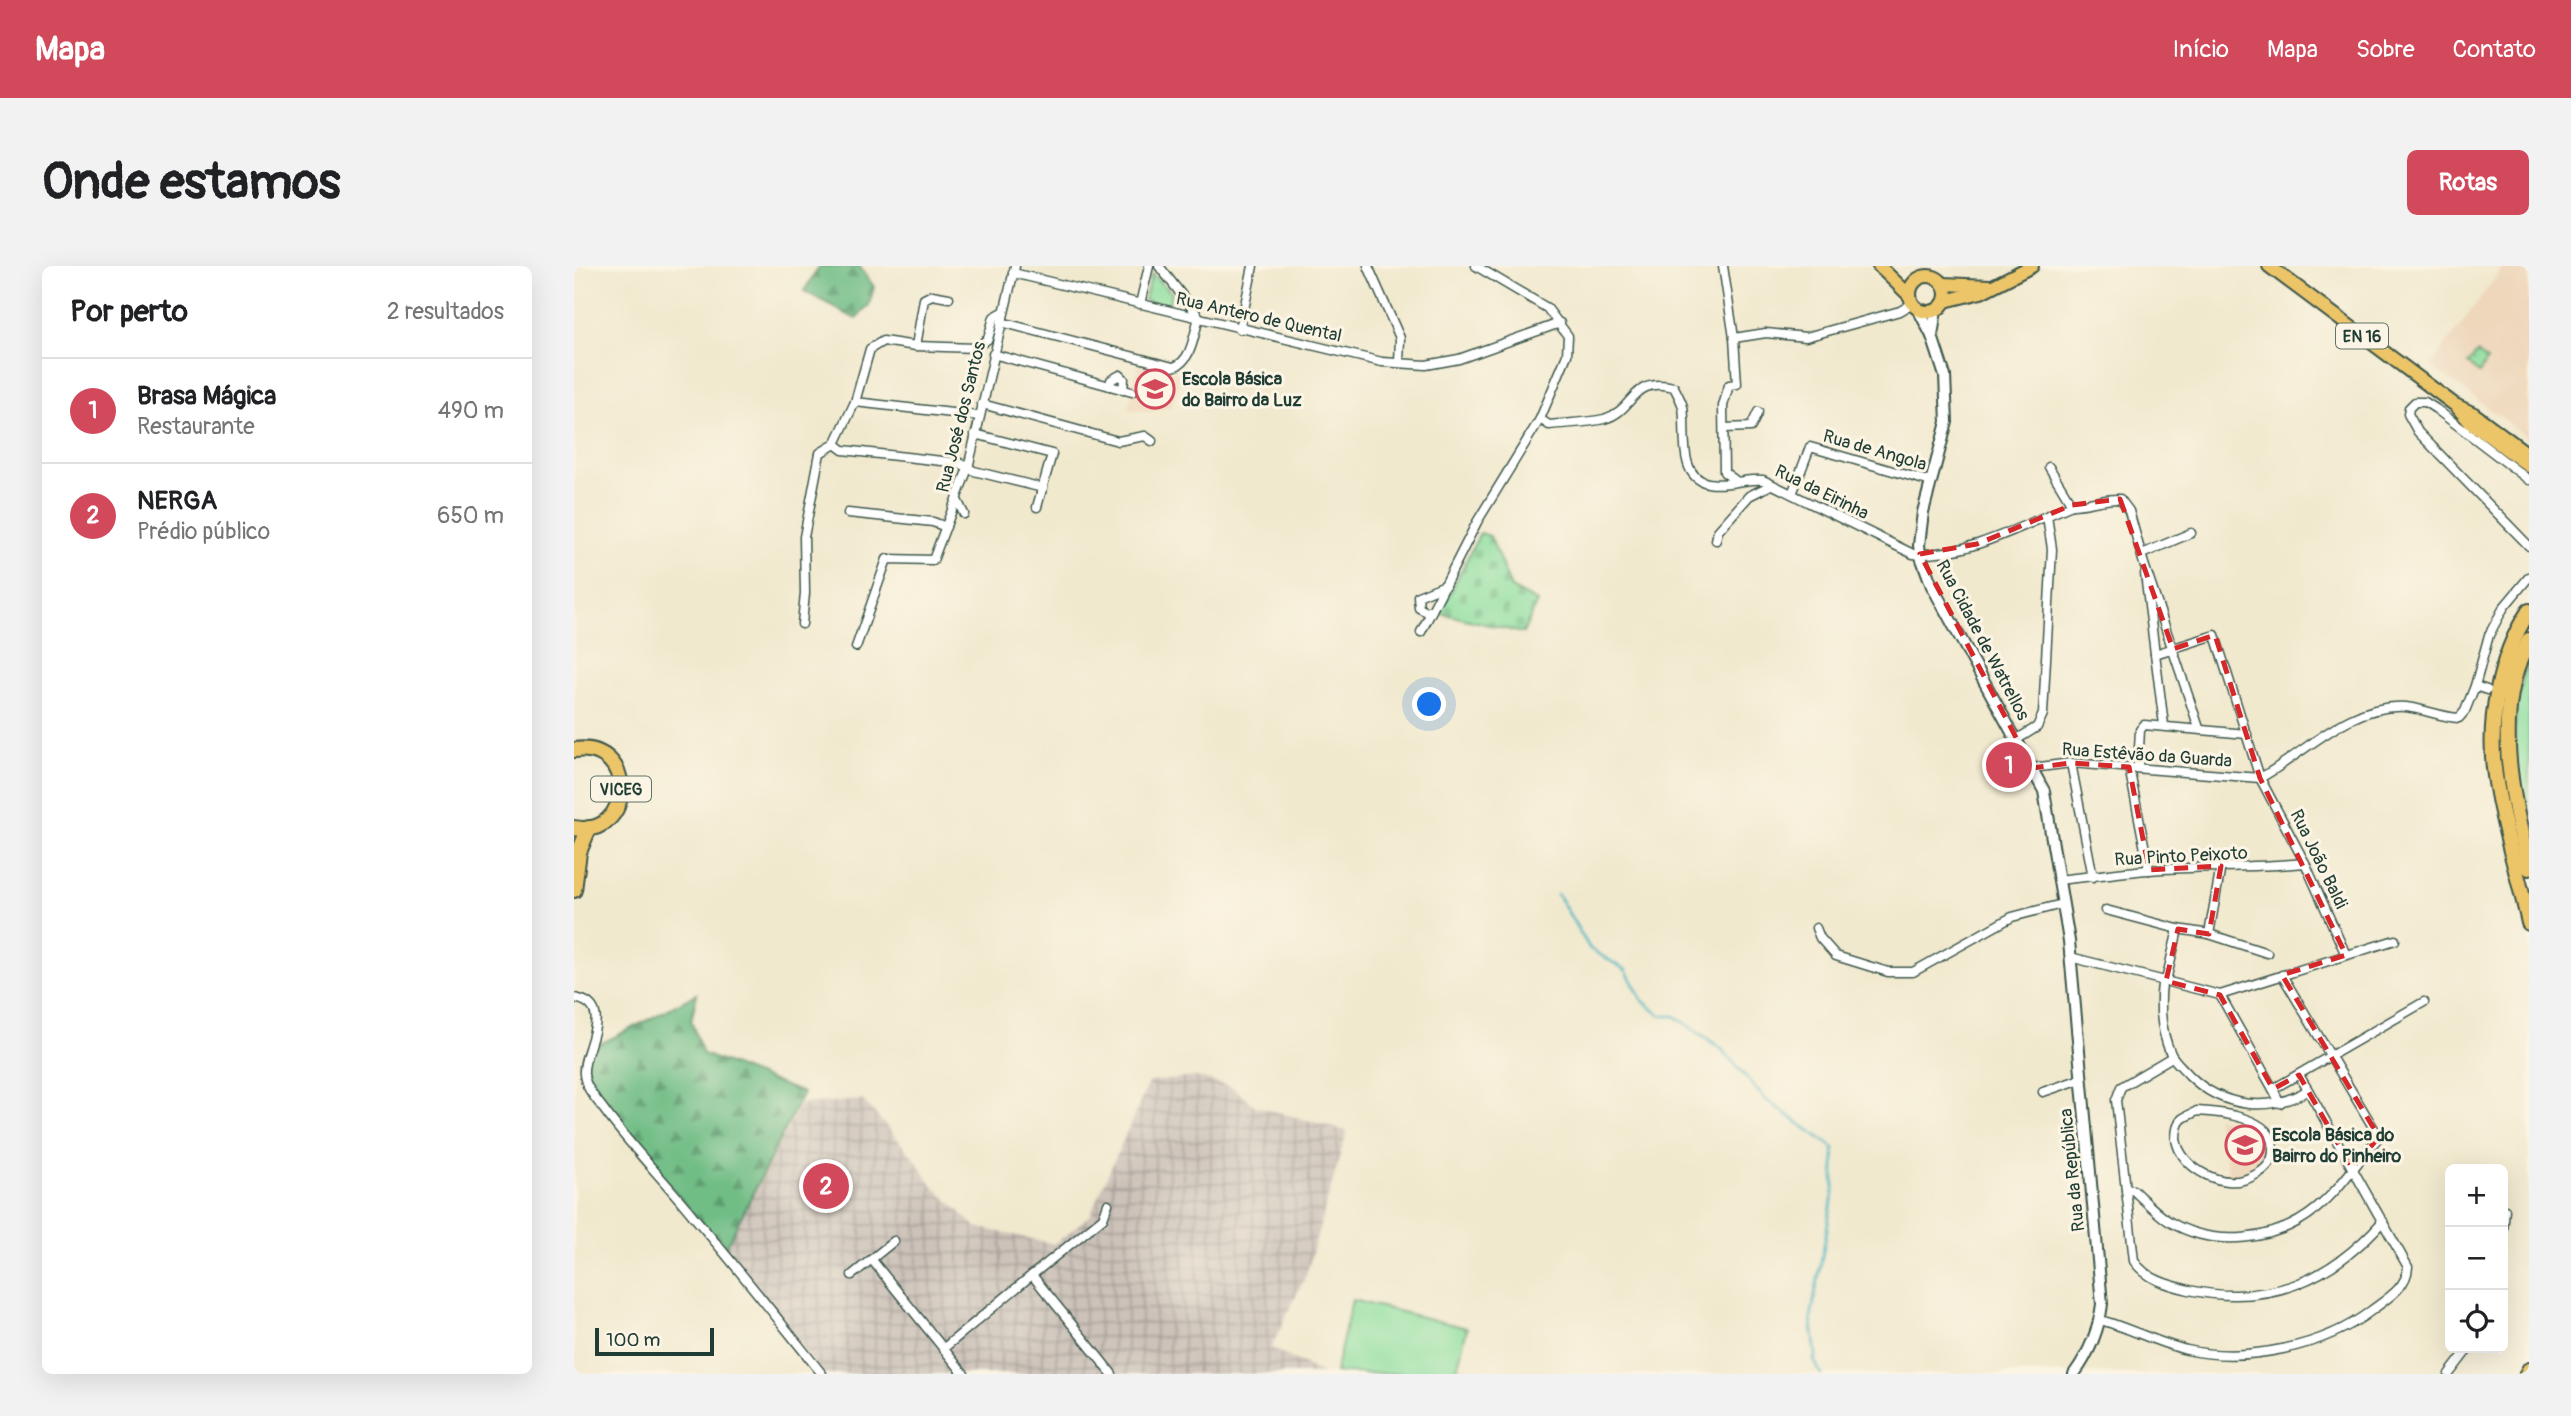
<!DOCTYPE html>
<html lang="pt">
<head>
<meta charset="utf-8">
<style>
	body { margin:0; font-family:Pangolin,sans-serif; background:#f2f2f2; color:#202124 }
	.controls { position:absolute; right:21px; bottom:21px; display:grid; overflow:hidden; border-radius:10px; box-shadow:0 7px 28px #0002 }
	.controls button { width:63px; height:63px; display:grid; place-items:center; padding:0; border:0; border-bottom:2px solid #e0e0e0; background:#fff; color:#202124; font:35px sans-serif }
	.scale { position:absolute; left:21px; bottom:18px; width:119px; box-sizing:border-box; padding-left:7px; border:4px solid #1f3d34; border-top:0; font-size:19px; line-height:24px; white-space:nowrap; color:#1f3d34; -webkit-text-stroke:5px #fcf5e5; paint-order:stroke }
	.you { position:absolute; left:856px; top:439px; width:24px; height:24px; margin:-18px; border:5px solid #fff; border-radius:50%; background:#1a73e8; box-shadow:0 0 0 10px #1a73e833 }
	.badge { display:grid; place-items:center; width:46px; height:46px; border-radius:50%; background:#d1495b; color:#fff; font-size:23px; font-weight:700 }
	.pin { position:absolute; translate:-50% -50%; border:4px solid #fff; box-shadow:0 2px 7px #0006 }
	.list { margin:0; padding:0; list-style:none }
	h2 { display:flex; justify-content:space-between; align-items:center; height:91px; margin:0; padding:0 28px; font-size:30px }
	h2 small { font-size:23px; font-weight:400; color:#757577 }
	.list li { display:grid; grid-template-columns:46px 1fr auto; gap:21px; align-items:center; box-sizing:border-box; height:105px; padding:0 28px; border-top:2px solid #e0e0e0 }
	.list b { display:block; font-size:26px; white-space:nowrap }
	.list p { margin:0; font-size:23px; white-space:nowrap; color:#757577 }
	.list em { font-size:23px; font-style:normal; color:#757577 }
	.icon { flex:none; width:38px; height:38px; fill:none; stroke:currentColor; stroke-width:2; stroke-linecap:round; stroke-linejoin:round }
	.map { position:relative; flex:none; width:1955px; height:1108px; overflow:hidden; border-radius:10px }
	header { display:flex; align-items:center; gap:42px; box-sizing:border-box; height:98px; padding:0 35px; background:#d1495b; color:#fff }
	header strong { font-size:33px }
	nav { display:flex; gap:38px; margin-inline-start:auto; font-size:24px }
	.intro { display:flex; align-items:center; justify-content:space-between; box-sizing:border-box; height:168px; padding:0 42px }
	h1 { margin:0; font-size:49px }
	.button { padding:18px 32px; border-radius:10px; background:#d1495b; color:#fff; font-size:24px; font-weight:700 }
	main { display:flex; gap:42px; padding:0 42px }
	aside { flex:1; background:#fff; border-radius:10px; box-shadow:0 7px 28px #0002 }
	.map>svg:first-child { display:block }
</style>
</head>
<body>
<header>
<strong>Mapa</strong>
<nav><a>Início</a><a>Mapa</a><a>Sobre</a><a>Contato</a></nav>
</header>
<div class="intro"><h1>Onde estamos</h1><a class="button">Rotas</a></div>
<main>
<aside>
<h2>Por perto<small>2 resultados</small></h2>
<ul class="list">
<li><span class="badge">1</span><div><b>Brasa Mágica</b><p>Restaurante</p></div><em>490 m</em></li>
<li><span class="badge">2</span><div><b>NERGA</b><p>Prédio público</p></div><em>650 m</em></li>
</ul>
</aside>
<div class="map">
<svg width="1955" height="1108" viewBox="0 0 1955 1108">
	<defs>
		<pattern id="industrial-grid" width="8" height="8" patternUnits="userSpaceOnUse" patternTransform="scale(1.75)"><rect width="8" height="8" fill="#ccc2b9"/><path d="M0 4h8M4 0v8" fill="none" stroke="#a59f97"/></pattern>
		<pattern id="grass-dots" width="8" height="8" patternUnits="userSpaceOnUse" patternTransform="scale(1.75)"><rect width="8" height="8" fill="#8cde9f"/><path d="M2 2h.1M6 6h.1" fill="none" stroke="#78bf8a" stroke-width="1.8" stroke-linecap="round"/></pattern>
		<pattern id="forest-firs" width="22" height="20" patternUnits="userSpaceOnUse" patternTransform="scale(1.75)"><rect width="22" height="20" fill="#71bd86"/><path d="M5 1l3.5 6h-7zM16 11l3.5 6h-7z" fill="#5c9b6e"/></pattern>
		<pattern id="cemetery-stones" width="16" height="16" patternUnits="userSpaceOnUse" patternTransform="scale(1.75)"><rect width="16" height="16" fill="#8cde9f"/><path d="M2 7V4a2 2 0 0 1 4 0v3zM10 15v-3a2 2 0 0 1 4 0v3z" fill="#78bf8a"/></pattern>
	</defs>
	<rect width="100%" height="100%" fill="#fcf5e5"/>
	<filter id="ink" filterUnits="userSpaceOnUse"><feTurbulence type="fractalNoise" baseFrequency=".0143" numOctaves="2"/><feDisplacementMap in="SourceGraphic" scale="14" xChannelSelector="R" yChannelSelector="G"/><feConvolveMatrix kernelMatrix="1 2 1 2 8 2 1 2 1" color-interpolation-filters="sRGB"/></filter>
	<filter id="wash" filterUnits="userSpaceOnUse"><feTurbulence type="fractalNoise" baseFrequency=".00686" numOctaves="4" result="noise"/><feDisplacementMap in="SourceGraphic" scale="28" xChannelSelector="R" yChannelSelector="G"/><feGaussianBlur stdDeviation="1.57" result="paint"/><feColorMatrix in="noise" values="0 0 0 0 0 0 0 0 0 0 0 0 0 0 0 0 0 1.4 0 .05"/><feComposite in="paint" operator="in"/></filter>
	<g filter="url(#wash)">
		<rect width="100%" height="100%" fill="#f1e9ce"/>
		<g fill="#eed7bb">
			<path d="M1926,0h29v172l-98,-72 71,-98z"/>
			<path d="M565,97l40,10v12l-8,21 -20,6 -23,-3z"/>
			<path d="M1642,851l37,10 11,7 5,15 -5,15 -5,5 -13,6 -17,1z"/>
		</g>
		<path fill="url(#industrial-grid)" d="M622,811l36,10 23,19 92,25 -41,144 -35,73 52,26h-501l-98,-123 76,-147 63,-4 52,59 17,26 44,42 79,17 35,-29 59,-133z"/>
		<path fill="url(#grass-dots)" stroke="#568e6a" stroke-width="2" d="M1903,87l10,8 -8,12 -11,-9z"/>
		<g fill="url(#forest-firs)" stroke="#487d5d" stroke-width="2">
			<path d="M246,0h39l15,21 -5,18 -13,14 -52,-28z"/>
			<path d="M123,728l-6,27 12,33 100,39 -79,158 -137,-165 1,-38c10,0 93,-46 109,-54z"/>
		</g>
		<path fill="url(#cemetery-stones)" stroke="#568e6a" stroke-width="2" d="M906,267l10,3 21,52 26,14 -14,31 -83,-20z"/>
		<g fill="#8cde9f" stroke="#568e6a" stroke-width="2">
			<path d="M578,8l20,19 -4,13 -24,-6z"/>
			<path d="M1955,390v181l-15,-79 2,-54z"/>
			<path d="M778,1034l115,28 -11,46 -121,-1z"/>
		</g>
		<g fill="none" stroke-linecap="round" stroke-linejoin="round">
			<path stroke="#46b3c3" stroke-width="2.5" d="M983,628l33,55 36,21 16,30 19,16h14l47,33 43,50 69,49v42l-23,128 5,36 -2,6 7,14"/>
		</g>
	</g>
	<g filter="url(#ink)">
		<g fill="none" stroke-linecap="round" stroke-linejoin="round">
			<g stroke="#3e574b" stroke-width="11">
				<g id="minor">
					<path d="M794,0l32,72 -1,25"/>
					<path d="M1149,0l11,72 3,46 -8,1 -6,21 1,66 12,9"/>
					<path d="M439,7l369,89 44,3 33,-6 101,-36"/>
					<path d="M566,38l9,-38"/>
					<path d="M427,56l172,45c19,-5 21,-33 26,-50l-40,-51"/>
					<path d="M666,63l13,-63"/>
					<path d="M1160,72l32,-5 40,4 94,-26 14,-8"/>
					<path d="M342,80l8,-47 8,-4 17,3"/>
					<path d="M419,88l139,38"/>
					<path d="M536,120l1,-6 9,-5 4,4 -1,11"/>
					<path d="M408,138l136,37 27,-5 7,5"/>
					<path d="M405,150l-124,-14 15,-53 13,-8 33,5 59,2 13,-9 6,-22 9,-5"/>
					<path d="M966,153l9,6c17,-2 38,-2 55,-6 32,-9 26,-43 70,-32 3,6 7,13 9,20 4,24 -6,70 25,76 19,4 36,-5 55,-3l150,74c54,3 110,-29 159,-49 17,0 31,-7 48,-6l9,12 15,53 55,164"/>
					<path d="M1150,162l27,-1 7,-15"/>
					<path d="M401,168l77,20 -15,53"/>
					<path d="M261,178l8,6 117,13 14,8 69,17"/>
					<path d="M1475,201l23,38"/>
					<path d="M1955,214l-93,-71 -11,-7h-10l-6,6 -1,6 10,18 111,114"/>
					<path d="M1218,228l18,-47 121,35"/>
					<path d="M383,234l7,14"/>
					<path d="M274,247l85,9 13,5"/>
					<path d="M1142,274l2,-9 31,-35 22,-11"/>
					<path d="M1568,288l49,-21"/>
					<path d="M1571,308l19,151"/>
					<path d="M858,344l-5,2 -8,-4 -1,-12 27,-11"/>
					<path d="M228,358l3,-31 -1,-56 16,-84 15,-9 20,-42"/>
					<path d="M847,366l56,-110 63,-103 27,-64 1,-19 -21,-28 -71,-42"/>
					<path d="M282,381l31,-88 46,1 35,-92 47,-202"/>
					<path d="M1581,388l60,-19 45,143 45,85 41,92"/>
					<path d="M1901,420l14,-51 15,-28 25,-30"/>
					<path d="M1442,474l21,-13 6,-13 9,-165 -5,-33"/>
					<path d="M1497,497l22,114"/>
					<path d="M1555,501l20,103"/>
					<path d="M1564,501l2,-37 4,-5 103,9"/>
					<path d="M1458,502l39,-5 189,15"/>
					<path d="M1686,512c46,-25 89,-75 146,-71 18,2 35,10 53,11l6,-7 10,-25 12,4"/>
					<path d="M1484,614c30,-3 61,-8 91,-10 52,-4 104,-2 156,-7"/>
					<path d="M1532,644l72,19 31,5 58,19"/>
					<path d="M1242,662l4,10 16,18 52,16h25l99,-55 50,-13"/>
					<path d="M1635,668l12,-68"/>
					<path d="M1496,691l150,38"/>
					<path d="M1589,714c-3,11 -2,21 -2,33 1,14 4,28 10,41 4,8 12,14 18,21 32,32 80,39 119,15l-9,-15"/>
					<path d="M1592,715l12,-52"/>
					<path d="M0,732c44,7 7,53 10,76 1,14 13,26 21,37 27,37 60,70 89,106 44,51 86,105 128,157"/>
					<path d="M1598,791l-51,30 -5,13 18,161c12,18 34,24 55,29 79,17 141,-9 194,-69"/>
					<path d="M1699,823l-53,-94 175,-55"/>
					<path d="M1469,826l38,-13"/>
					<path d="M1706,837l-7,-14 151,-87"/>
					<path d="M1623,845c22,1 75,6 76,36 1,15 -7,23 -20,29 -27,16 -73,-7 -77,-37 0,-7 1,-15 6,-20 4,-3 10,-5 15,-8z"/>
					<path d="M1552,924h7c12,11 24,24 37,32 44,26 106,20 146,-13 24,-20 42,-48 63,-72l-97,-162"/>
					<path d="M534,938l-5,14 -71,57 80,99"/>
					<path d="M1929,965l2,-21"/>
					<path d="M298,994l92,114"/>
					<path d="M278,1009l42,-34"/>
					<path d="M1526,1054c30,8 57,23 87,30 58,13 138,-3 185,-40 16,-12 35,-23 36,-43l-100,-177"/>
					<path d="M370,1082l88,-73"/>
					<path d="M1875,1108l20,-26"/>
				</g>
			</g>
			<g stroke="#3e574b" stroke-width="14">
				<g id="tertiary">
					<path d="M1343,41l15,29 13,40 2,46 -24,90 -4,33 1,9 12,32 112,205 25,150 33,363c-3,26 -12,48 -28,70"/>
					<path d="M1358,70l4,-26"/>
				</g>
			</g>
			<g stroke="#3e574b" stroke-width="16">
				<g id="primary">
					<path d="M1305,0l31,30"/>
					<path d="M1695,0l186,139 19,9 55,41"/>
					<circle cx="1354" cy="28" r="18"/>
					<path d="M1369,18l47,2"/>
					<path d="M1371,35l36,-9 51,-26"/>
					<path d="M1884,142l12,14 59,44"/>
				</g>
			</g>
			<g stroke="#3e574b" stroke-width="18">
				<g id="trunk">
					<path d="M1955,345c-30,46 -42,111 -34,165 7,49 23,98 34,147"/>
					<path d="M1955,374c-38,69 -17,156 0,228"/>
					<path d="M0,484c64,-9 60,89 0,78"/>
					<path d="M0,624l5,-38 10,-24"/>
					<path d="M1953,1108l2,-4"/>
				</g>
			</g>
			<use href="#minor" stroke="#fff" stroke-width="8"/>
			<use href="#tertiary" stroke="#fff" stroke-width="10"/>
			<use href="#primary" stroke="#ecc569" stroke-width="12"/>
			<use href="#trunk" stroke="#ecc569" stroke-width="14"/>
		</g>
	</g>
	<path fill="none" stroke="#d62828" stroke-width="5" stroke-dasharray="14 9" stroke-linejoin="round" d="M1546,233l53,150 42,-14 45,143 86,177 -64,20 97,162 -27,31 -53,-93 -26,14 -53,-94 -54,-14 12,-52 31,5 12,-68 -72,4 -20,-103 -58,-4 -39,5 -112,-214 57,-10 95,-39z"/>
	<defs>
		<g id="school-ring" transform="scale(2.0125)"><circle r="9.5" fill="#fcf5e5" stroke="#d1495b" stroke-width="1.5"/><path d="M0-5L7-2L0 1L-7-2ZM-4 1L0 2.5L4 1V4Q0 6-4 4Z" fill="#d1495b"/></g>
	</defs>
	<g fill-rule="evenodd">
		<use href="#school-ring" x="581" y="123"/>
		<use href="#school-ring" x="1671" y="879"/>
	</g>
	<g text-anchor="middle" stroke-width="6" stroke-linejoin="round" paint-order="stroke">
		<g fill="#fcf5e5" stroke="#617469" stroke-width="2">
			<rect x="1762" y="57.5" width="52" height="25" rx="5"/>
			<rect x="17" y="510.5" width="60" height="25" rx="5"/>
		</g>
		<g font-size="16" font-weight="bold" fill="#1f3d34">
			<text x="1788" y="76">EN 16</text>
			<text x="47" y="529">VICEG</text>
		</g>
		<g font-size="18" fill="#1f3d34" stroke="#fcf5e5">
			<text transform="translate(685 51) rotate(13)" y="6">Rua Antero de Quental</text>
			<text transform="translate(387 151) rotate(-76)" y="6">Rua José dos Santos</text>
			<text transform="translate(1301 184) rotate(16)" y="6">Rua de Angola</text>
			<text transform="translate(1248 226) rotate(26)" y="6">Rua da Eirinha</text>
			<text transform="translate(1409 374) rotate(62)" y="6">Rua Cidade de Watrellos</text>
			<text transform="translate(1573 489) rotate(4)" y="6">Rua Estêvão da Guarda</text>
			<text transform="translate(1607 590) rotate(-3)" y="6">Rua Pinto Peixoto</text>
			<text transform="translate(1745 593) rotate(64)" y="6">Rua João Baldi</text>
			<text transform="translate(1498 904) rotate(-96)" y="6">Rua da República</text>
		</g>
		<g font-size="18" font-weight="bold" fill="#1f3d34" stroke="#fcf5e5" text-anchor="start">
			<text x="608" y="119">Escola Básica<tspan x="608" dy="21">do Bairro da Luz</tspan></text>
			<text x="1698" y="875">Escola Básica do<tspan x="1698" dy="21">Bairro do Pinheiro</tspan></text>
		</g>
	</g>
</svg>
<div class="controls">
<button>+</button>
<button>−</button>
<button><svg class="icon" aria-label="locate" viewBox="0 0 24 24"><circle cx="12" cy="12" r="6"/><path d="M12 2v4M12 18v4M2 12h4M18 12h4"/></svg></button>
</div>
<div class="scale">100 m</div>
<div class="you"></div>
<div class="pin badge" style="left:1435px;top:499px">1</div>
<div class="pin badge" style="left:252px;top:920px">2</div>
</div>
</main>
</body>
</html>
